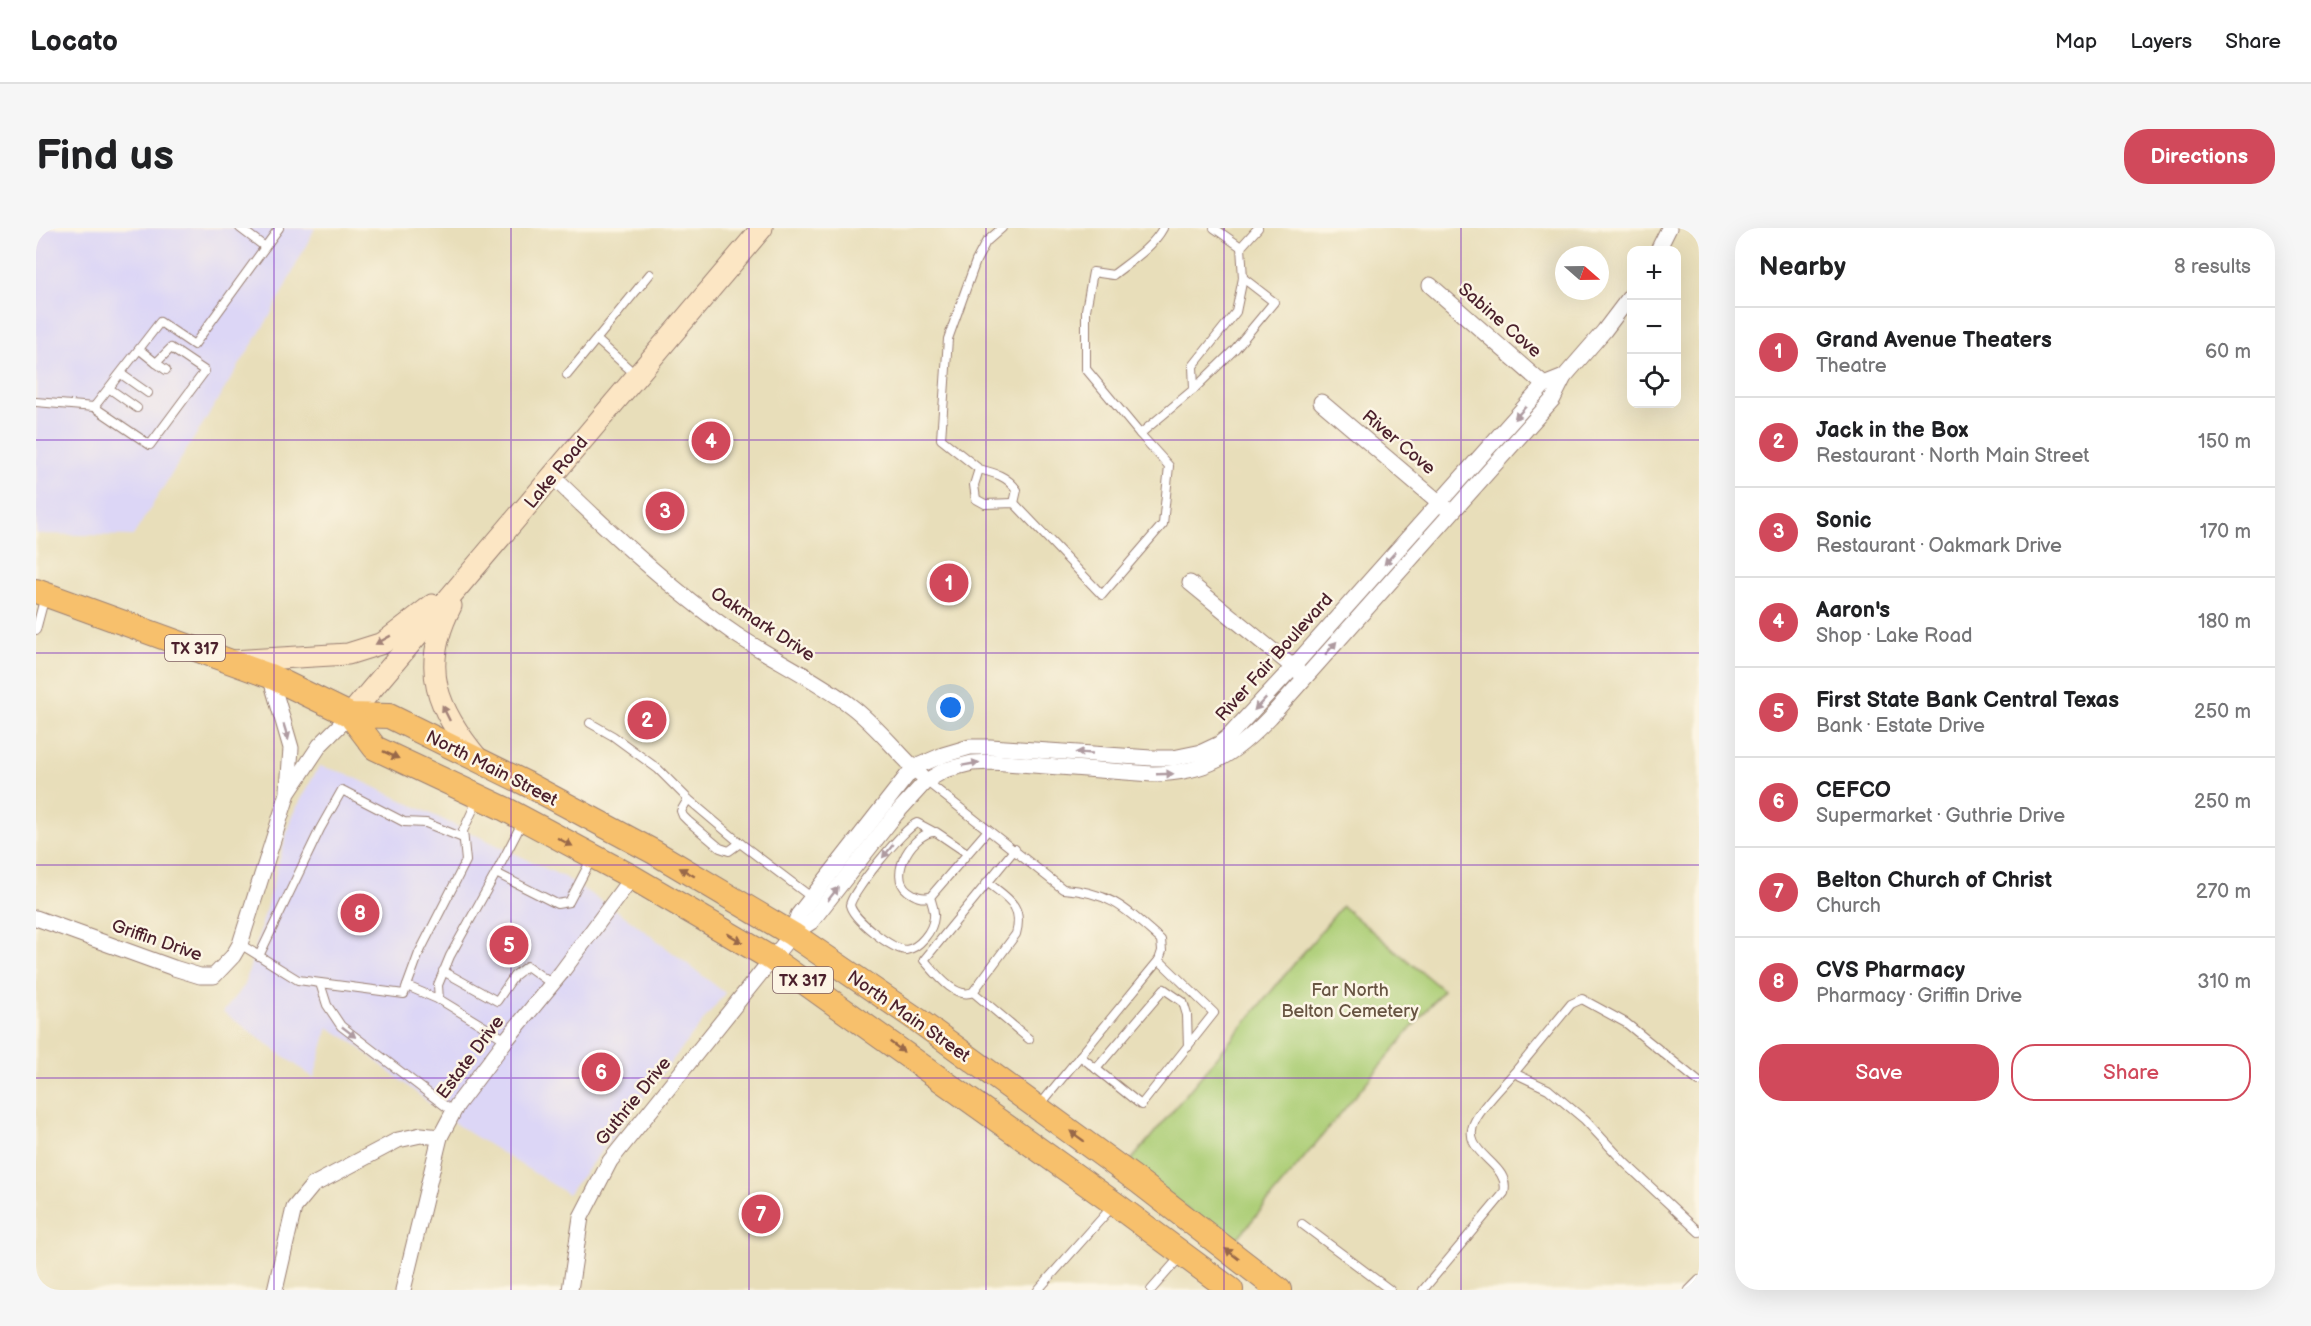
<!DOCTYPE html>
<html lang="en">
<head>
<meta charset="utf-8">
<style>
	body { margin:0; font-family:"Balsamiq Sans",sans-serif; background:#f6f6f6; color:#202124 }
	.controls { position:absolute; right:18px; top:18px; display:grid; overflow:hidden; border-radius:12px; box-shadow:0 6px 24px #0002 }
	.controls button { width:54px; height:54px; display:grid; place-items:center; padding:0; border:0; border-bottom:2px solid #e0e0e0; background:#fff; color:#202124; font:30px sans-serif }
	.compass { position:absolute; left:1519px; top:18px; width:54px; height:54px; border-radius:50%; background:#fff; box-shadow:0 6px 24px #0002; rotate:110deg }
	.you { position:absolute; left:915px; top:480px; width:21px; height:21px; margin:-15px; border:4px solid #fff; border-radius:50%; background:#1a73e8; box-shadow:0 0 0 9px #1a73e833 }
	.badge { display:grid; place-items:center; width:39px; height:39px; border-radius:50%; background:#d1495b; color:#fff; font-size:20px; font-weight:700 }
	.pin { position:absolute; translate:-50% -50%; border:3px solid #fff; box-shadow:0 2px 6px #0006 }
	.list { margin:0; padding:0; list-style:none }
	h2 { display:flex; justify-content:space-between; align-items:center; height:78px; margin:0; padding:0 24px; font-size:26px }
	h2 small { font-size:20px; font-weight:400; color:#757577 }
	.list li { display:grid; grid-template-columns:39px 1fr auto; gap:18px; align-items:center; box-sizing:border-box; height:90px; padding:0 24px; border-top:2px solid #e0e0e0 }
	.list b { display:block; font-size:22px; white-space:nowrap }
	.list p { margin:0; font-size:20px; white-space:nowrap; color:#757577 }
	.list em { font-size:20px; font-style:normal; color:#757577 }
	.actions { display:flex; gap:12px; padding:18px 24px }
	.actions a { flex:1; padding:14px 0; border:2px solid #d1495b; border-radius:24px; text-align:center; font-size:21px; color:#d1495b }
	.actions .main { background:#d1495b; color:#fff }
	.icon { flex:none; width:33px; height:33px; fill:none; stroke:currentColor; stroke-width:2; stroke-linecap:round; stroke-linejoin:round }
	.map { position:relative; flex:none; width:1663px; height:1062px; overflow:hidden; border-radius:24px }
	header { display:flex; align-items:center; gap:36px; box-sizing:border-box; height:84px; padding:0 30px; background:#fff; border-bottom:2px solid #e0e0e0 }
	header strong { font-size:28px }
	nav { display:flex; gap:33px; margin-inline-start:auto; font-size:21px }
	.intro { display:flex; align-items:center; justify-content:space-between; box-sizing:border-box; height:144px; padding:0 36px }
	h1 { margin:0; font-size:42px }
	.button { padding:15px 27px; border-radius:24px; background:#d1495b; color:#fff; font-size:21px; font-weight:700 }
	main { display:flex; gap:36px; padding:0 36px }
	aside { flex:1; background:#fff; border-radius:24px; box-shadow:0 6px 24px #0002 }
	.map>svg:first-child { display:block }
</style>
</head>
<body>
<header>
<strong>Locato</strong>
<nav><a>Map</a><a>Layers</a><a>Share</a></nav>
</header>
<div class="intro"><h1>Find us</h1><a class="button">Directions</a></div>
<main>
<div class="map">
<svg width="1663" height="1062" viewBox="0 0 1663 1062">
	<rect width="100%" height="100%" fill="#fcf5e5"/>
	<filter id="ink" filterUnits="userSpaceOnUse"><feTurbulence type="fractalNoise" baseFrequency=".0167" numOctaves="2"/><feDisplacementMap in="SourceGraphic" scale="12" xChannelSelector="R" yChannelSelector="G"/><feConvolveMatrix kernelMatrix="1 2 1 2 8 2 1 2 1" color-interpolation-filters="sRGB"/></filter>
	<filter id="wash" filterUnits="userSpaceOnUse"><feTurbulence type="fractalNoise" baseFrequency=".008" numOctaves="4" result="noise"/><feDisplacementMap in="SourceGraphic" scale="24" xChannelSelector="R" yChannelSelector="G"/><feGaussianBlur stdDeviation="1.35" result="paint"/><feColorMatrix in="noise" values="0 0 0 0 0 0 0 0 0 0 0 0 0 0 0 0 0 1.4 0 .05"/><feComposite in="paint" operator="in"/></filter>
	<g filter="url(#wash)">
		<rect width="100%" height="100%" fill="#e8deba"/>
		<g fill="#dcd6f6">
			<path d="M0,0h279l-45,88 -137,220 -97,-2z"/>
			<path d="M283,538l26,7 221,105 63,41 96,74 -157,201 -111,-69 -106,-84 -23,-14 -14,51 -91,-66 22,-27 46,-167z"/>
		</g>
		<path fill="#acce76" stroke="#7b7650" stroke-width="1.5" d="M1306,678l101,84 -212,256 -101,-84z"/>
	</g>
	<g filter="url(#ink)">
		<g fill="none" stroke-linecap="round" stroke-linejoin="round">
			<g stroke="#997e72" stroke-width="10">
				<g id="service">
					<path d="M204,0l25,19"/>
					<path d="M966,0l-16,14 -10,19 -28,78 -7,100 38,30 -5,16 2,14 9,5 29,-1 88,92 61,-71 6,-58 -29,-32 54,-45 -1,-23 43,-54 7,-34 -2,-31 17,-19"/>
					<path d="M1178,0l27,19"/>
					<path d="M561,112l39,35"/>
					<path d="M120,135l10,7"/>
					<path d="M85,146l27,19"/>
					<path d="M531,147l83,-101"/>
					<path d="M74,161l27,19"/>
					<path d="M1158,161l41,-40 39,-47 -31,-24"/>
					<path d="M0,174l58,5 66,-85 34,23 85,-117"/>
					<path d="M58,179l56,38 55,-74 -34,-23 -15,15 -16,-13"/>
					<path d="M1104,206l-54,-65v-59l7,-38 20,3c18,-14 39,-27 50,-47"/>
					<path d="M943,241c16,4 28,7 38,21l-3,13"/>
					<path d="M0,402l9,-34"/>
					<path d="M554,495l23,13 45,33 30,30 52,44 71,54"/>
					<path d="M890,553l137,108c48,3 64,21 98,51l1,11 -3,9 -119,145"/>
					<path d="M652,571l-7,12 2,5 5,5 32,27 9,3 11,-8"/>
					<path d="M487,593l-27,52 61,31 12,-2 23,-44"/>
					<path d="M931,625l-31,-21c-21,-2 -50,43 -28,59 7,5 13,8 22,6l58,-67"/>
					<path d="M951,654c20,16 37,23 29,52l-43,58c-18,8 -38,-20 -49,-32l91,-111"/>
					<path d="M894,669c2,7 5,14 4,20 -1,14 -15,31 -28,33 -15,-1 -53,-31 -56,-45 2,-13 54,-77 67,-82l15,8"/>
					<path d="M204,716l58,36 106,14 15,-41 47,-92 -3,-30 14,-30"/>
					<path d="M223,728l61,-127 22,-39 62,32 22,1 37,15"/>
					<path d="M407,743l54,30 17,-25 13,-10 25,18"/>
					<path d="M284,755l7,22 14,21 112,86"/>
					<path d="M371,758l35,15 64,39"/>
					<path d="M937,764l56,47"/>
					<path d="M403,772l-1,-15 12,-29 46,-83"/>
					<path d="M1044,828l61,49 73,-92 -55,-53"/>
					<path d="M1060,841l68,-80 19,13 4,13 1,32"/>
					<path d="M1478,845l57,-69 11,-5 44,24 73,59"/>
					<path d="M1266,996l88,66"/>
					<path d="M1002,1062l74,-83"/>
					<path d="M1115,1062l29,-33"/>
					<path d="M1387,1062l81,-97c8,-31 -46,-39 -29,-72 8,-16 27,-34 39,-48l34,16 37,31 40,43 74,69"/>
					<path d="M1653,1062l10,-10"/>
				</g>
			</g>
			<g stroke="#997e72" stroke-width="17">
				<g id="minor">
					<path d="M1622,22l11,-22"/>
					<path d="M1394,57l114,100"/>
					<path d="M1285,174l126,107"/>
					<path d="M516,248c58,56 117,112 183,158 38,25 79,44 116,72 25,19 45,45 68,67"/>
					<path d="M1154,355l109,89"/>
					<path d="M234,448l21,72 -3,42"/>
					<path d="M0,690l138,50 26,8h14l19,-20 7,-12 48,-151 32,-48 30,-30"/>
					<path d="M756,706l6,-19 115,-147 30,-13 27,-8h20l161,11h22l29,-6 17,-8 9,-7 65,-70 251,-282 20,-8"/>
					<path d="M239,1062l19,-82 19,-23 85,-45 23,-5 19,2"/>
					<path d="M367,1062l37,-153 17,-32 49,-65 55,-67 71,-96"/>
					<path d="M534,1062l11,-73 29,-56 182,-227 19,-12 84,-107 31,-34 19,-11 27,-7 20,-1 160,12c55,-1 81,-18 118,-57l283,-318 11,-22 40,-46 28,-37"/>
				</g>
			</g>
			<g stroke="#997e72" stroke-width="23">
				<g id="secondary">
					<path d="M415,378c-32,62 -14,104 28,154"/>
					<path d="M196,433l116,-7 35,-11 49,-38"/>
					<path d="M314,487l412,-487"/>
				</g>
			</g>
			<g stroke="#997e72" stroke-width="26">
				<g id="primary">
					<path d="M0,363l234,85 80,39 39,1 138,68 127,68 138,82 127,87 219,160 141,109"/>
					<path d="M314,487l25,33 130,61 127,68 140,82 343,245 116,86"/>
				</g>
			</g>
			<use href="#service" stroke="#fff" stroke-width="8"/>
			<use href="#minor" stroke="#fff" stroke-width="15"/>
			<use href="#secondary" stroke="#fce6c4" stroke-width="21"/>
			<use href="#primary" stroke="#f7c06c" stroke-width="24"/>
		</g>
		<defs><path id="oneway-solid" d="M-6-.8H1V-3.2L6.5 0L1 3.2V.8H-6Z" transform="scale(1.5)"/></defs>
		<g fill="#ae9aa0">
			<use href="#oneway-solid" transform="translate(1484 185) rotate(132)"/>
			<use href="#oneway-solid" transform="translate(1354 330) rotate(132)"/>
			<use href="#oneway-solid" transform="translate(1295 420) rotate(-49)"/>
			<use href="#oneway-solid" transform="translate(1224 476) rotate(133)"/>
			<use href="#oneway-solid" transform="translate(250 504) rotate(73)"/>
			<use href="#oneway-solid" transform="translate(1048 525) rotate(-177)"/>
			<use href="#oneway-solid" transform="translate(935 536) rotate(-10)"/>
			<use href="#oneway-solid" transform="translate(1129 546) rotate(-2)"/>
			<use href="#oneway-solid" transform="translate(852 623) rotate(129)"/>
			<use href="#oneway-solid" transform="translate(797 666) rotate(-52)"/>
			<use href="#oneway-solid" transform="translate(313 804) rotate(38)"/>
		</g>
		<g fill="#a38278">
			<use href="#oneway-solid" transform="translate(347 412) rotate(151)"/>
			<use href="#oneway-solid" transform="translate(410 485) rotate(-116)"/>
		</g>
		<g fill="#986748">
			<use href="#oneway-solid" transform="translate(355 527) rotate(25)"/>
			<use href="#oneway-solid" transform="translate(529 614) rotate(28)"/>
			<use href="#oneway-solid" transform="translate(651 644) rotate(-150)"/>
			<use href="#oneway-solid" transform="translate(699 710) rotate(30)"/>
			<use href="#oneway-solid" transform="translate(861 819) rotate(36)"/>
			<use href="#oneway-solid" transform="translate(1041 908) rotate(-144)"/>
			<use href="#oneway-solid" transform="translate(1196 1026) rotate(-142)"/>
		</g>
	</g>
	<path fill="none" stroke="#7b2cbf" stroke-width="1.5" stroke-opacity="0.55" d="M238,0v1062M475,0v1062M713,0v1062M950,0v1062M1188,0v1062M1425,0v1062M0,212h1663M0,425h1663M0,637h1663M0,850h1663"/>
	<g text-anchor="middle" stroke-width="5" stroke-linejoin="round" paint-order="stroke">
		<g fill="#fcf5e5" stroke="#7f5f63" stroke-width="1.5">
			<rect x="129" y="407" width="60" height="26" rx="4.5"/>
			<rect x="737" y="739" width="60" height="26" rx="4.5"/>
		</g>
		<g font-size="16" font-weight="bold" fill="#4a1f2b">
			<text x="159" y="426">TX 317</text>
			<text x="767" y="758">TX 317</text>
		</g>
		<g font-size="18" fill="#4a1f2b" stroke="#fcf5e5">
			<text transform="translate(1464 92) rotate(41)" y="6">Sabine Cove</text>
			<text transform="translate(1363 214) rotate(40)" y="6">River Cove</text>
			<text transform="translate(520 244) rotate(-50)" y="6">Lake Road</text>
			<text transform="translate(727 396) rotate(33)" y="6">Oakmark Drive</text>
			<text transform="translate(1238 429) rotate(-48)" y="6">River Fair Boulevard</text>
			<text transform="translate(456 540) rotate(27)" y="6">North Main Street</text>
			<text transform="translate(121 712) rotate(19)" y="6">Griffin Drive</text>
			<text transform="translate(873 788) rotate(35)" y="6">North Main Street</text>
			<text transform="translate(434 829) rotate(-53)" y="6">Estate Drive</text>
			<text transform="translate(597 873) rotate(-51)" y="6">Guthrie Drive</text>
		</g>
		<g font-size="18" fill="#675442" stroke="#fcf5e5">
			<text x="1314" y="768">Far North<tspan x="1314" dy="21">Belton Cemetery</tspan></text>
		</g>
	</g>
</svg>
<div class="controls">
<button>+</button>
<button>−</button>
<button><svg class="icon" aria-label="locate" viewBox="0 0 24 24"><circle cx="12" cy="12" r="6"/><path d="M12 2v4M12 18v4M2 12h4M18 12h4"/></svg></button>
</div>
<svg class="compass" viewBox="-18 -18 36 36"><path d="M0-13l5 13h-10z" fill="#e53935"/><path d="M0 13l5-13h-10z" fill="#757577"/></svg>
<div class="you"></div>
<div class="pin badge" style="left:913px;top:355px">1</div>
<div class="pin badge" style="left:611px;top:492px">2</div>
<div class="pin badge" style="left:629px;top:283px">3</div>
<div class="pin badge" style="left:675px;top:213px">4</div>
<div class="pin badge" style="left:473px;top:717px">5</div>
<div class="pin badge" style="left:565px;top:844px">6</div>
<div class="pin badge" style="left:725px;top:986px">7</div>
<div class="pin badge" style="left:324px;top:685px">8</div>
</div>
<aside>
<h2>Nearby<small>8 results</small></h2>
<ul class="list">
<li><span class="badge">1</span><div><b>Grand Avenue Theaters</b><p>Theatre</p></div><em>60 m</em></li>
<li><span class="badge">2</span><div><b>Jack in the Box</b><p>Restaurant · North Main Street</p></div><em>150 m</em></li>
<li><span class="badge">3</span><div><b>Sonic</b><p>Restaurant · Oakmark Drive</p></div><em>170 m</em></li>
<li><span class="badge">4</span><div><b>Aaron's</b><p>Shop · Lake Road</p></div><em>180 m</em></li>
<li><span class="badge">5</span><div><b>First State Bank Central Texas</b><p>Bank · Estate Drive</p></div><em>250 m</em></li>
<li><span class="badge">6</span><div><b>CEFCO</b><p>Supermarket · Guthrie Drive</p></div><em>250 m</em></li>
<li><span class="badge">7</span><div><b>Belton Church of Christ</b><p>Church</p></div><em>270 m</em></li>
<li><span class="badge">8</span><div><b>CVS Pharmacy</b><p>Pharmacy · Griffin Drive</p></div><em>310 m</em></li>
</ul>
<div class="actions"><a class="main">Save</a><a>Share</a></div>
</aside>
</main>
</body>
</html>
